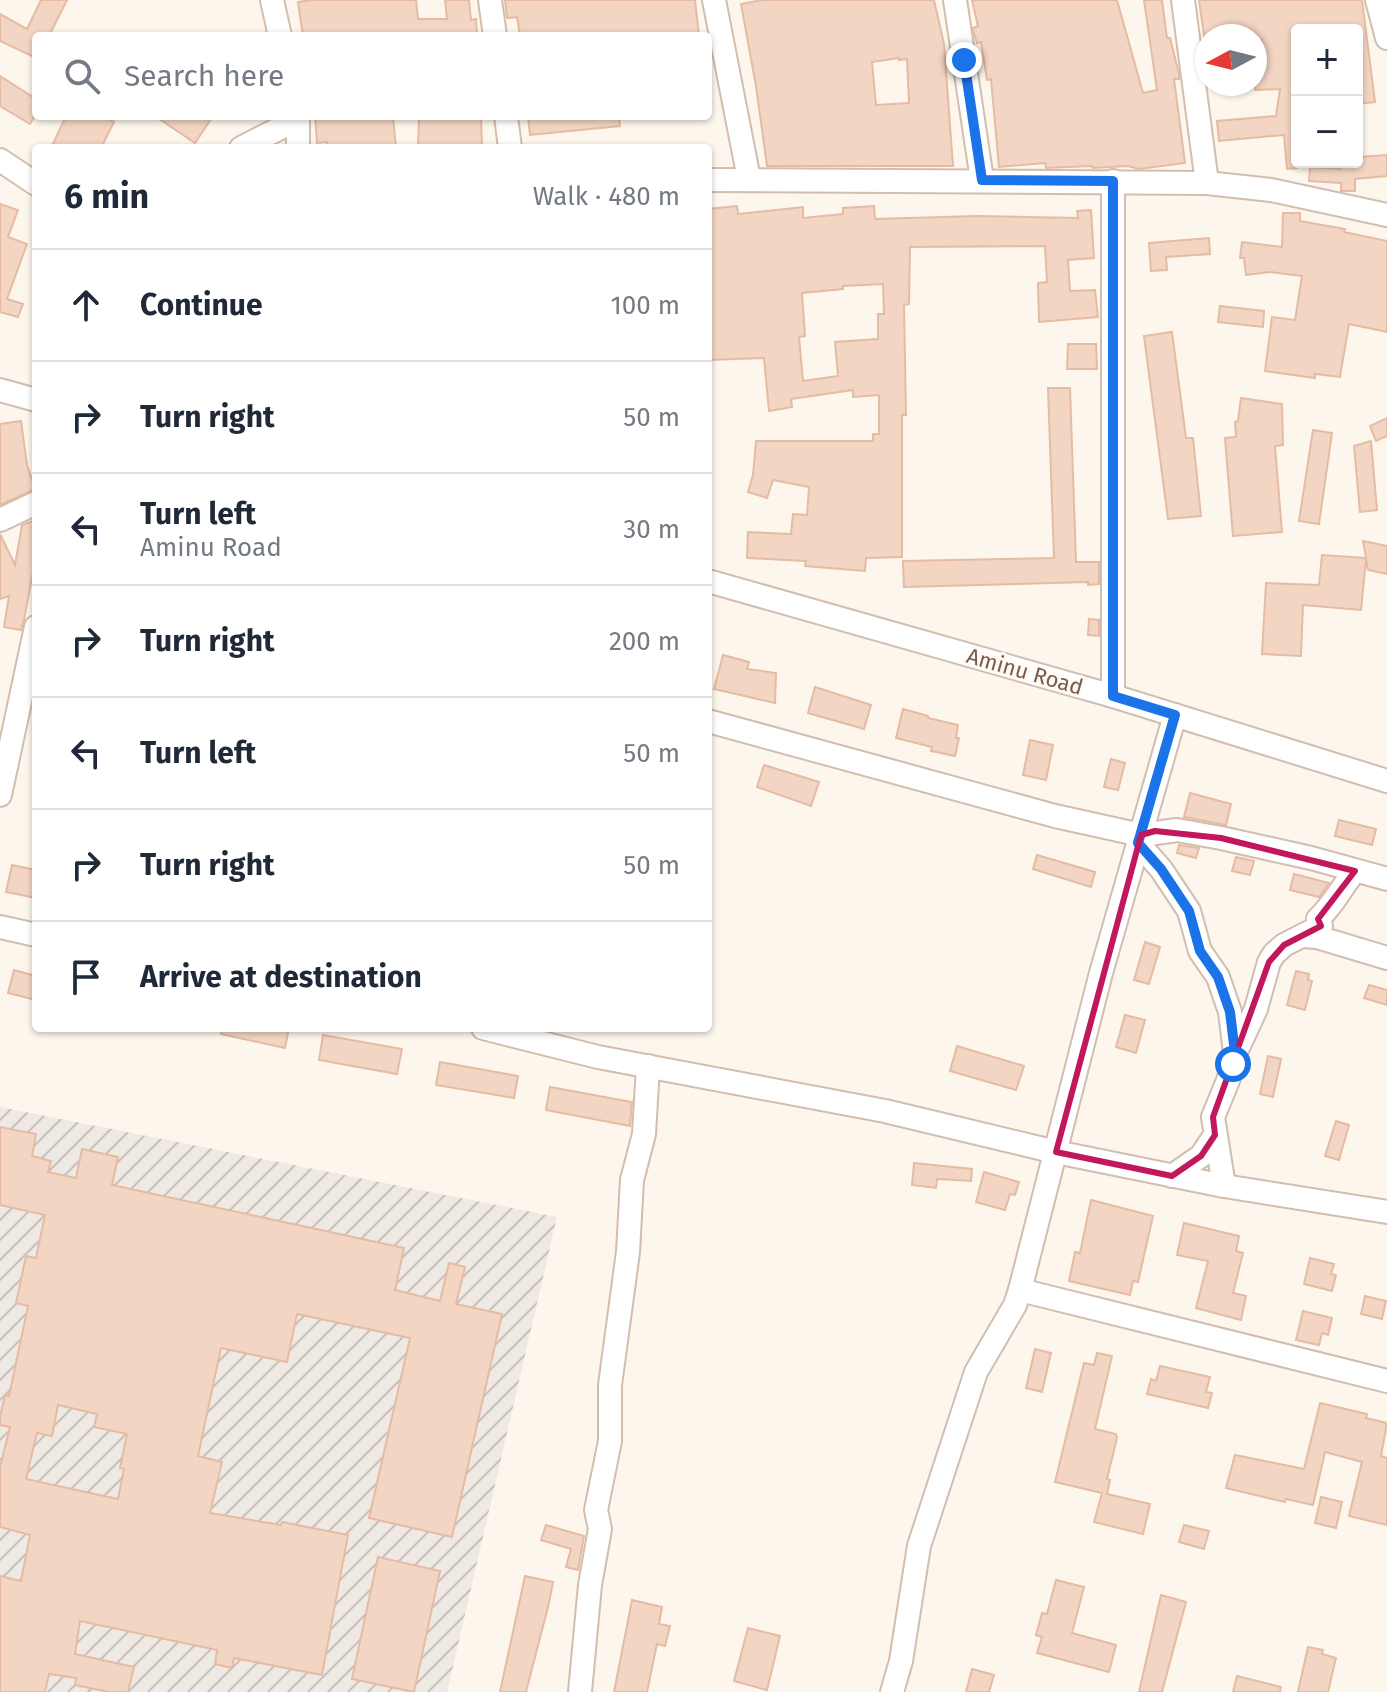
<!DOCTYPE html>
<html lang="en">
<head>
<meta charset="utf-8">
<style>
	body { margin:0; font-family:"Fira Sans",sans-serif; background:#f6f6f7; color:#1f2937 }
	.controls { position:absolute; right:24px; top:24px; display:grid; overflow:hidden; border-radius:8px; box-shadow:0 2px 6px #0004 }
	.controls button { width:72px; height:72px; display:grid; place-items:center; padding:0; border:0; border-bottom:2px solid #e0e1e3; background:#fff; color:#1f2937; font:40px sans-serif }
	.compass { position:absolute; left:1195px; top:24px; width:72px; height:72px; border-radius:50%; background:#fff; box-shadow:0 2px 6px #0004; rotate:263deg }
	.stop { position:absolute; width:24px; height:24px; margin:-18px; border:6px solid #1a73e8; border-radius:50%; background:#fff }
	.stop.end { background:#1a73e8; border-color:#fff; box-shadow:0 2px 8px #0008 }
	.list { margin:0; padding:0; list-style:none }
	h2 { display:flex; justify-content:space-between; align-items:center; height:104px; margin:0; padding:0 32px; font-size:34px }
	h2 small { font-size:26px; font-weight:400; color:#747a83 }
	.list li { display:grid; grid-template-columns:52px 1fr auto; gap:24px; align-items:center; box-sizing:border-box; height:112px; padding:0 32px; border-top:2px solid #e0e1e3 }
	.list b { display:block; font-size:30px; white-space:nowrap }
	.list p { margin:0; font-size:26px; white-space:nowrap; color:#747a83 }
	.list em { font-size:26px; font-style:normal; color:#747a83 }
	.icon { flex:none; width:44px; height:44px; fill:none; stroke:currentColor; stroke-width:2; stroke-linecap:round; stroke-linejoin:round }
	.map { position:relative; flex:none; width:1387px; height:1692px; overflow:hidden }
	.search { position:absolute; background:#fff; box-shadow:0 2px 6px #0004; left:32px; top:32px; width:680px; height:88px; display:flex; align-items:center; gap:20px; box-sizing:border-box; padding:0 28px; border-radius:8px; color:#747a83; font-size:30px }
	.panel { position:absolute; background:#fff; box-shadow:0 2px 6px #0004; left:32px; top:144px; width:680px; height:888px; border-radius:8px }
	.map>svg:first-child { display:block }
</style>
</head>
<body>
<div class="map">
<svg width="1387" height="1692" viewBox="0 0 1387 1692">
	<defs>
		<pattern id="industrial-furrows" width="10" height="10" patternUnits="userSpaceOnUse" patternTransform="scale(2)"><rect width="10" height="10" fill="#efe9e4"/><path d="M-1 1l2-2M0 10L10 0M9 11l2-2" fill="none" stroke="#c7c0bb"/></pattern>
	</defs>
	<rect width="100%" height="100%" fill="#fdf6ec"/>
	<path fill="url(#industrial-furrows)" d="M0,1107l557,110 -110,475h-447z"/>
	<g fill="#f3d5c3" stroke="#e6bba3" stroke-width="2" fill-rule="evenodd">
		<path d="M41,0h26l-18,36h-13v22l-36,-17v-27l27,15z"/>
		<path d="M312,0h104l2,19h29l-2,-19h24l2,20 5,-1 1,17h-174l-5,-34z"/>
		<path d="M505,0h190l4,36h-179l-3,-19 -10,1z"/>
		<path d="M762,0h172l10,44 9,122h-186l-11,-80 -15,-82zM899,58v2l8,-1 2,44 -33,2 -4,-43z"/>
		<path d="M972,0h145l26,93 14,-3 -13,-90h18l5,38h3l9,36v5h-5l11,84 -46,6 -11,-3 -35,2 -1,-2 -46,2 -1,-5 -46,4 -8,-88 -4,1 -6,-38 -4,1 -3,-9 -1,-6 5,-2z"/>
		<path d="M1199,0h163l13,102 -18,2v-79l-31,5h-29v138l-10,1 -3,-34 -65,6 -2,-20 59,-5 4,-27 -25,1v-15l8,-1 -1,-34 -7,1v-5h-51z"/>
		<path d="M0,76l36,23v15l-6,10 -30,-18z"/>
		<path d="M66,116h37l11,6 -13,26h-50z"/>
		<path d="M155,116h58l-18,27z"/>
		<path d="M315,116h78l3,32h-69v-6l-10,1z"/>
		<path d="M419,116h62l1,32h-64z"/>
		<path d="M528,116h91l1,10 -90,9z"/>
		<path d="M1387,155v21l-32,3v12h-14v-8l-32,-2 1,-14 31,2 1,-6 18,1v-7z"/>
		<path d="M0,204l18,6 -10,27 19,7 -20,55 16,5 -5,13 -18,-5z"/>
		<path d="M737,206l1,8 65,-7v11l40,-4v-6l31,-2 1,13 102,-3 101,2 -1,-7 14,-1 3,48 -26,2 2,31 25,-1 3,27 -59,5 -1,-39 9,-1 -2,-36 -135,1 -1,57 -5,1 2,110h-4v142l-36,1 -1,13 -60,-5 1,-5 -59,-3 1,-26 43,2 2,-20 14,1 2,-28 -36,-7 -6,18 -19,-6 5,-17 3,-34h117v-7h6v-39l-26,2v-7l-62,9 1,8 -23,4 -5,-53 -56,2v-151zM883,284l1,30h-6v25l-43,3 3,34 -35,5 -4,-44 6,-1 -3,-43 41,-4v-3z"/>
		<path d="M1283,213h17v8l45,8 -1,3 43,9v91l-38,-8 -9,53 -25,-3v4l-50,-7 7,-54 23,3 7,-44 -32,-4 -24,3 -2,-17h-4l2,-16 40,5z"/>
		<path d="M1209,238l1,16 -44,3 1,13 -16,1 -2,-28z"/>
		<path d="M1220,306l44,5 -1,16 -45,-5z"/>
		<path d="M1172,332l14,106h7l8,78 -33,3 -24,-183z"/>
		<path d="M1068,344h28l1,25h-30z"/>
		<path d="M1048,388h22l6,174h23v22l-11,1v-3l-184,5 -1,-26 151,-3z"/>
		<path d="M1241,398l41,6 1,41 -8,1 7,86 -49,4 -8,-98 11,-1 -1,-15 3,-1z"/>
		<path d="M1387,418v18l-11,5 -6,-15z"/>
		<path d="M21,421l6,44 8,24 -35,16v-81z"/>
		<path d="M1313,430l19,3 -13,91 -20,-3z"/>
		<path d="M1371,441l6,69 -17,2 -6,-66z"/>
		<path d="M36,520v36l-12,64 -3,10 -17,-3 5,-31 -9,3v-65l15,31 7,-40z"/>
		<path d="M1363,541l24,5v28l-19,-4 -2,-11 -5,51 -58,-5 -2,51 -39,-2 4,-71 53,2 3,-30 44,3z"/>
		<path d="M1089,619l10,1v16l-11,-1z"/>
		<path d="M723,655l26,7 -2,7 29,4 -1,30 -61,-14z"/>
		<path d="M815,687l56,18 -7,24 -56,-16z"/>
		<path d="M903,709l25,7v2l30,7 -2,13h3l-4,18 -24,-5 1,-4 -36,-9z"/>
		<path d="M1030,740l23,5 -7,35 -23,-5z"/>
		<path d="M1111,759l14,4 -7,27 -14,-3z"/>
		<path d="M764,765l55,17 -8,24 -54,-19z"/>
		<path d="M1190,793l41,11 -5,21 -42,-8z"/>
		<path d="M1339,820l37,9 -4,16 -37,-9z"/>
		<path d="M1179,845l20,3 -3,10 -19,-5z"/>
		<path d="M1037,855l58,17 -4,15 -58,-18z"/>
		<path d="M1236,857l18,4 -4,14 -18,-4z"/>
		<path d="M12,865l24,5v28l-30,-6z"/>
		<path d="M1294,874l35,9 -10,14 -29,-7z"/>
		<path d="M1145,942l15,5 -11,37 -15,-4z"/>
		<path d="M14,970l22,6v24l-28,-7z"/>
		<path d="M1296,971l13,3 -1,6 4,1 -7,29 -18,-5z"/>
		<path d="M1369,985l18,5v15l-23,-7z"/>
		<path d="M1125,1015l20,5 -9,33 -20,-6z"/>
		<path d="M222,1028h67l-4,20 -64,-14z"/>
		<path d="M323,1035l79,14 -5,25 -78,-14z"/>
		<path d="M957,1046l67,20 -8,24 -66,-19z"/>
		<path d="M1268,1056l13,3 -8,38 -13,-3z"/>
		<path d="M440,1062l78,14 -4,22 -78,-13z"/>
		<path d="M550,1087l82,15 -2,24 -84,-16z"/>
		<path d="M1336,1121l13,4 -10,35 -14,-4z"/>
		<path d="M0,1127l36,7 -4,22 19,5 -3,11 28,6 6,-29 36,8 -6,28 292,63 -9,42 45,11 9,-38 16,4 -9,37 46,10 -50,223 -83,-19 41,-180 -113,-24 -10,48 -66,-14 -23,108 24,6 -12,51 71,12 1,-3 66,13 -26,140 -88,-17 -2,10 -17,-4 2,-14 -137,-29 -5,33 59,13 -6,25h-19l-34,-7 1,-7 -27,-4 -4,18h-45v-116l21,5 9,-46 -30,-8v-60l10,-40 -10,-2v-8l5,-22 4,1 19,-90 -12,-3 10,-47 10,2 9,-43 -45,-10zM58,1405l39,9 -3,13 33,7 -7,34 4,1 -6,30 -92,-20 11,-46 15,3z"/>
		<path d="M914,1163l58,6 -1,12 -34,-2 -1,9 -24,-3z"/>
		<path d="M984,1172l35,10 -4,13 -5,-1 -5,16 -29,-8z"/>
		<path d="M1091,1200l62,16 -15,66 -5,-1 -3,14 -61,-14 6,-29 5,1z"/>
		<path d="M1184,1223l55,13 -3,15 7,2 -10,40 13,3 -5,24 -45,-12 12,-47 -31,-6z"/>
		<path d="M1310,1258l24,6 -3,10 5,1 -4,16 -28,-7z"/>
		<path d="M1365,1296l21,5 -4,18 -21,-5z"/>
		<path d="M1303,1311l29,7 -4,17 -6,-2 -3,12 -23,-5z"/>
		<path d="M1035,1349l16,4 -9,39 -16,-4z"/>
		<path d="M1097,1353l15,3 -17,73 21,5 1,4 -10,41 3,1 -3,14 43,10 -7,30 -49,-12 8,-29 -47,-11 29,-119 10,2z"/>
		<path d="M1160,1366l50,11 -4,15 6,1 -4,15 -61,-14 4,-15 5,2z"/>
		<path d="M1320,1403l47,11 -1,4 21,5 -6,33 6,2v67l-38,-9 13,-54 -37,-10 -12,53 -27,-6 -1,3 -59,-14 9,-33 69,14z"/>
		<path d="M1321,1497l21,5 -6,26 -21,-5z"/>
		<path d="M546,1525l38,11 -6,34 -12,-3 5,-18 -30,-9z"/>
		<path d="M1184,1525l25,6 -5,18 -25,-7z"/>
		<path d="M378,1557l62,14 -26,121 -62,-13z"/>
		<path d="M525,1576l28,6 -4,21 -23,89h-26z"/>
		<path d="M1056,1580l28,7 -12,46 44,12 -7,27 -72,-19 5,-16 -6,-2 6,-22 5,1z"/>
		<path d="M1161,1595l25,7 -24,90h-23z"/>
		<path d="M632,1600l30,7 -3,17 11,2 -5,20 -8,-2 -10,48h-33z"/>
		<path d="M748,1628l32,8 -13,54 -33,-9z"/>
		<path d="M1308,1647l15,3 -1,4 14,4 -8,34h-30z"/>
		<path d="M972,1669l22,6 -5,17h-23z"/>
		<path d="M1237,1676l44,11 -1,5h-47z"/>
	</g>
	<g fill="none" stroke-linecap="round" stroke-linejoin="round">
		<g stroke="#d1beb0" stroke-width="26">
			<g id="minor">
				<path d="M272,0l8,36"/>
				<path d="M490,0l5,36"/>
				<path d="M714,0l35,179"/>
				<path d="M955,0l27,180"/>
				<path d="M1183,0l24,183"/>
				<path d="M1377,0l10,38"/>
				<path d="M298,116v32"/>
				<path d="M506,116l4,32"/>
				<path d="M241,148l57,-29"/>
				<path d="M0,160l36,24"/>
				<path d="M708,180l499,3 64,7 116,25"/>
				<path d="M0,390l36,10"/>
				<path d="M0,520l36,-17"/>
				<path d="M708,581l405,115 274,85"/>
				<path d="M1113,696v-515"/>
				<path d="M708,721l347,95 86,19 36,-5 44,8 90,20 76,21"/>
				<path d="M0,795l36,-168"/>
				<path d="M1138,843l23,26 28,42 11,40 18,26 12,35 5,41 -6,25 -16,39 11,69"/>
				<path d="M0,927l36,8"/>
				<path d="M1303,936l14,1 70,21"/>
				<path d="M483,1028l115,29 287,54 171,41 168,34 163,26"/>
				<path d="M1236,1052l20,-43 13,-47 5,-8 10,-9 37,-19 -3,-7c17,-16 22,-30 37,-48"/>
				<path d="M1172,1176l29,-20 14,-21"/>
				<path d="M1020,1290l367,91"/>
				<path d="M580,1692l10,-107 10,-56 -4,-19 14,-69v-56l18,-133 4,-72 12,-46 4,-68"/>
				<path d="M892,1692l9,-31 18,-115 57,-174 39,-67 5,-15 81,-317 74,-258"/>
			</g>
		</g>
		<use href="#minor" stroke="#fff" stroke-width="22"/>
	</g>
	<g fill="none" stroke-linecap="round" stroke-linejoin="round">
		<path stroke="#1a73e8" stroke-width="10" d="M964,60l18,120 131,1v515l62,19 -37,128 23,26 28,42 11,40 18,26 12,35 5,41 -2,11"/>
	</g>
	<path fill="none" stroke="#c2185b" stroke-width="6" stroke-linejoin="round" d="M1155,831l66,7 134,33 -37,48 3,7 -37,19 -15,17 -56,155 2,18 -14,21 -29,20 -116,-24 85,-317z"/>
	<g text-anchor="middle" stroke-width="6" stroke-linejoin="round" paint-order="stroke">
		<g font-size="22" fill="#7a5c4d" stroke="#fffaf3">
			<text transform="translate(1025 671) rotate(16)" y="8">Aminu Road</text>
		</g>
	</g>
</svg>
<div class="controls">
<button>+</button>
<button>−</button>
</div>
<svg class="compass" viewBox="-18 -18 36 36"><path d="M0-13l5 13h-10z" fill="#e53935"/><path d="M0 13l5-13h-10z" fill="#747a83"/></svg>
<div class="stop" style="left:1233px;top:1064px"></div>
<div class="stop end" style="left:964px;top:60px"></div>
<div class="search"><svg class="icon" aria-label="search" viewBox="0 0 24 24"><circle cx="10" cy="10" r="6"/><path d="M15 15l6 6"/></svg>Search here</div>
<section class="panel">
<h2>6 min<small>Walk · 480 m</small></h2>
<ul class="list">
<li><svg class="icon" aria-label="ahead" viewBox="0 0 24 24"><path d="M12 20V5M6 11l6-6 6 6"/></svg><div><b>Continue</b></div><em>100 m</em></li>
<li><svg class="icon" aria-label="right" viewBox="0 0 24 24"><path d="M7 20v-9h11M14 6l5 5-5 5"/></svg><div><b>Turn right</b></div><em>50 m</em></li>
<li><svg class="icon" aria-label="left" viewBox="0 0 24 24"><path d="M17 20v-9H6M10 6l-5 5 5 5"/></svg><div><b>Turn left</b><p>Aminu Road</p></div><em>30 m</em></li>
<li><svg class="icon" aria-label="right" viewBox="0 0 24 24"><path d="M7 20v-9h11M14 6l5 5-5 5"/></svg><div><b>Turn right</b></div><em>200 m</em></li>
<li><svg class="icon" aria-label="left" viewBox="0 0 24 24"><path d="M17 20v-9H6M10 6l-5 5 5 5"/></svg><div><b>Turn left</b></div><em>50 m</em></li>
<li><svg class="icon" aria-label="right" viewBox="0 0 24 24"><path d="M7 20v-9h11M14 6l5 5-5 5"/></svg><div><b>Turn right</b></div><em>50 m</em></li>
<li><svg class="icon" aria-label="arrive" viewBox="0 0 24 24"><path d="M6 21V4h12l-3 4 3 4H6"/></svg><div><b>Arrive at destination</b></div></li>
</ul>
</section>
</div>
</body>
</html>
